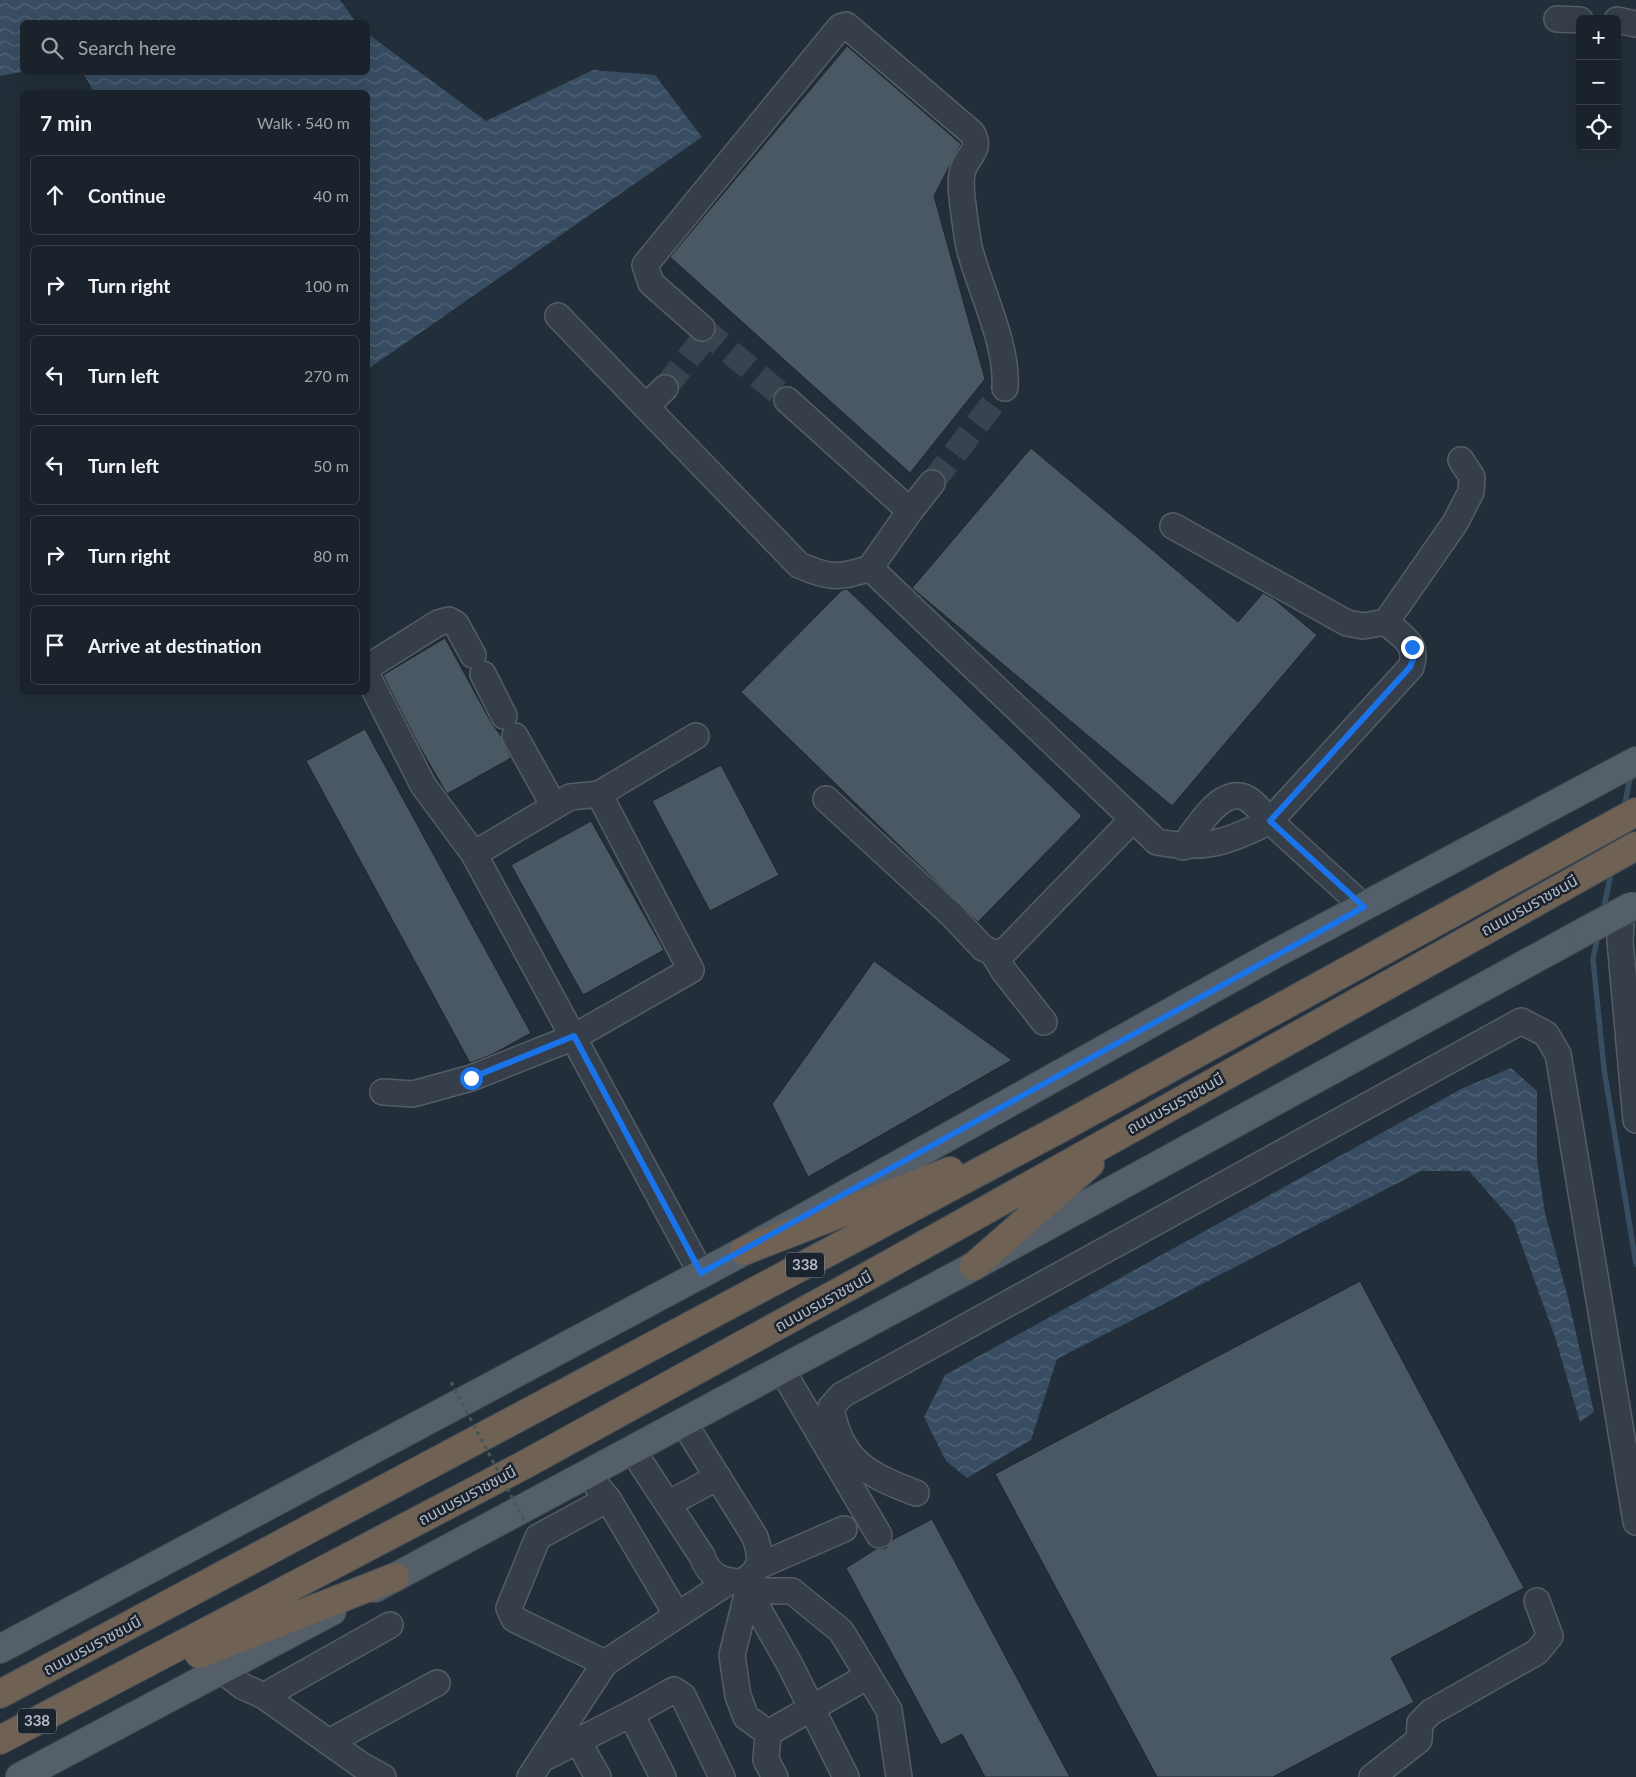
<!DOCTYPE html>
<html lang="en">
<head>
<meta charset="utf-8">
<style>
	body { margin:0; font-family:Lato,"Noto Sans Thai",sans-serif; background:#232a33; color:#f1f3f6 }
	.controls { position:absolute; right:15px; top:15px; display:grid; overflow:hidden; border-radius:8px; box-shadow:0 5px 20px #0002 }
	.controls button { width:45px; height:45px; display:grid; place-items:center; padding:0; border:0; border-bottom:1px solid #383f47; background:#1a222b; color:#f1f3f6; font:25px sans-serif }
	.stop { position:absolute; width:15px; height:15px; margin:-11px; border:4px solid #1a73e8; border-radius:50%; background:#fff }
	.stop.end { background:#1a73e8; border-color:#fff; box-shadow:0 1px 5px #0008 }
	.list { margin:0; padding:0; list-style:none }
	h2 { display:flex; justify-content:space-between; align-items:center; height:65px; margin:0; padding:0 20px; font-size:21px }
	h2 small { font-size:16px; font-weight:400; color:#9fa4a9 }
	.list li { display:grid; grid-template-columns:32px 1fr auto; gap:15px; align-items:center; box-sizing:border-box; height:80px; margin:0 10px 10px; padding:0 10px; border:1px solid #383f47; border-radius:8px }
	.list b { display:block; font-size:19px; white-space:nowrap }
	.list em { font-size:16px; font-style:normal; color:#9fa4a9 }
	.icon { flex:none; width:28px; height:28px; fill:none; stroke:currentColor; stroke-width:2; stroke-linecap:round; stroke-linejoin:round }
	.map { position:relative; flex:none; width:1636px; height:1777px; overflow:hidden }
	.search { position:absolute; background:#1a222b; box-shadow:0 5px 20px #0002; left:20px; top:20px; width:350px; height:55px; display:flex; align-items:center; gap:12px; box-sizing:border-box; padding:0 18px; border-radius:8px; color:#9fa4a9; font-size:19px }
	.panel { position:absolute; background:#1a222b; box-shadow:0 5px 20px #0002; left:20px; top:90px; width:350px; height:605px; border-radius:8px }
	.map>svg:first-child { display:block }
</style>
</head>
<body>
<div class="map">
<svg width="1636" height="1777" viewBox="0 0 1636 1777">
	<defs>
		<pattern id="water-waves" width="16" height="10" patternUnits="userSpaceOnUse" patternTransform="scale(1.25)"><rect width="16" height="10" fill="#384d62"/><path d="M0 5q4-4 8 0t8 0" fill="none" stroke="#526577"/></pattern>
	</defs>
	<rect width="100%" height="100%" fill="#222e39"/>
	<g fill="url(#water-waves)">
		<path d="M0,0h340l16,22h-334v50l-22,4z"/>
		<path d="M368,34l118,87 107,-51 62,5 47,62 -334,232v-277h-274l-11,-19 285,-1z"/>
		<path d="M1511,1068l26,23v69l8,53 23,85 26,114 -14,10 -25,-85 -42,-116 -44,-50h-48l-364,188 -26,81 -64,38 -21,-17 -22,-44 21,-42 516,-286z"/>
	</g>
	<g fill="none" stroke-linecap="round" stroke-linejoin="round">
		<g stroke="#384d62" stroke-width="5.5">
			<path d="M1624,808l7,-35"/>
			<path d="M1603,911l9,-42"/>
			<path d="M1598,935l-5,24 11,110 32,195"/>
		</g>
	</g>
	<g fill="#4a5864" stroke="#1d2630">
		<path d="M847,46l114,98 -27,52 51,183 -75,94 -240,-216z"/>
		<path d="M1031,448l207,174 25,-29 11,6 43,36 -145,171 -260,-218z"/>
		<path d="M847,589l235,227 -104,106 -237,-230 101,-102z"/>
		<path d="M445,638l46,84 10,14 10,22 -64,36 -29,-50 -35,-69z"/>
		<path d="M365,729l166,304 -38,21 -23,9 -164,-302z"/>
		<path d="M721,765l58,110 -69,36 -58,-110z"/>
		<path d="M591,821l73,129 -81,45 -72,-130z"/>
		<path d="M874,961l138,99 -204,117 -36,-73z"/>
		<path d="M1360,1281l164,307 -133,70 23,44 -141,75h-116l-162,-303z"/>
		<path d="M932,1519l138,258h-85l-23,-43 -21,11 -95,-177 30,-19 10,-1 6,-8z"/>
	</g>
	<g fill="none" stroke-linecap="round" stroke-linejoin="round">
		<g stroke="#37434e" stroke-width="25" stroke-dasharray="25 12" stroke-linecap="butt">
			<path d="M702,328l85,72"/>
			<path d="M665,388l43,-55"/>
			<path d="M932,483l73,-95"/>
		</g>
		<g stroke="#545d67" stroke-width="28">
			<g id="minor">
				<path d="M1557,19l23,1"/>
				<path d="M1617,20l19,4"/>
				<path d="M558,316l241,249c29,13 40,14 71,3"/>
				<path d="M702,328l-51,-45 -6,-18 195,-238 6,-2 126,108c9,15 -2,21 -8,34 -4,9 -3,21 -2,31 2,16 4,33 7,49 11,43 39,97 36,141"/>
				<path d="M787,400l123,111 -40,57 287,274c46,9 72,0 113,-21l94,86"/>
				<path d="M646,407l19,-19"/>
				<path d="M910,511l22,-28"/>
				<path d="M1173,526l174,97 16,3 23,-4"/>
				<path d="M368,667l70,-44 11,-3 7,4 17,31"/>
				<path d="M483,674l21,42"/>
				<path d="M368,677l55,108 51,69 227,419"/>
				<path d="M515,736l39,70"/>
				<path d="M599,794l97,-58"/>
				<path d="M826,799l126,116 31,33 10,5 12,-2 128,-132"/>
				<path d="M1183,847c12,-16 36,-59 61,-50 10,4 18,16 26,24l141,-154c8,-24 -9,-30 -25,-45l69,-99 16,-31 1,-15 -11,-17"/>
				<path d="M1621,924l-1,17 16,179"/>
				<path d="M993,953l10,17 41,52"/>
				<path d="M383,1092l30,2 58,-16 103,-41 117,-67 -92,-176 -29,3 -96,57"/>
				<path d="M782,1370l97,165"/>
				<path d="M633,1451l69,105c7,20 20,26 40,26 21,-13 20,-24 13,-45l-71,-114"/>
				<path d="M597,1486l11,13 69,116"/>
				<path d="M916,1493c-48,-18 -76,-32 -85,-86l11,-12 679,-374 25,13 12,20 78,468"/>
				<path d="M668,1504l50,-27"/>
				<path d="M759,1566l85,-37"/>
				<path d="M744,1584l46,81 56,112"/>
				<path d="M605,1663l-91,-44 -5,-11 29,-71 70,-38"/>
				<path d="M223,1671l19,15 22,10 126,-71"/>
				<path d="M264,1696l97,69 22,12"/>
				<path d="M631,1714l43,-24 9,6 39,81"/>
				<path d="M768,1733l100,-57"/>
				<path d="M578,1741l20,36"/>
				<path d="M329,1742l108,-59"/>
				<path d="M542,1759l89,-45 32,63"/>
				<path d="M530,1777l75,-114 123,-81"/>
				<path d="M775,1777l-9,-17 2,-27 -22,-16 -8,-21 -6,-41 16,-64h44l49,40 48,79 10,67"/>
				<path d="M1372,1777l47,-37 1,-17 11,-11 106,-60 13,-16 -13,-35"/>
			</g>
		</g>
		<g stroke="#424b55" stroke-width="30">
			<g id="major">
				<path d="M375,1588l599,-322 608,-333"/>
				<path d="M0,1649l744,-398 527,-295 365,-195"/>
				<path d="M20,1777l312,-166"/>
			</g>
		</g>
		<g stroke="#414a54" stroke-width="30">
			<g id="highway">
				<path d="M744,1251l206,-80"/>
				<path d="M974,1266l116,-102"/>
				<path d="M199,1654l196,-77"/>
				<path d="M0,1694l1063,-567 573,-315"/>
				<path d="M0,1740l522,-274 355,-195 759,-425"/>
			</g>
		</g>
		<use href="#minor" stroke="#363f49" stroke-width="25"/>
		<use href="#major" stroke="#545f69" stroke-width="28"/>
		<use href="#highway" stroke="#6f6153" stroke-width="28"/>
		<g stroke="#424b55" stroke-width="30" stroke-linecap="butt">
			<path id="major-bridge" d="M1582,933l50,-27"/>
		</g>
		<path stroke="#445859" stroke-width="3" stroke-dasharray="4 4" stroke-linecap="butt" d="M451,1382l75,142"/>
		<use href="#major-bridge" stroke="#545f69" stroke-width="28"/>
	</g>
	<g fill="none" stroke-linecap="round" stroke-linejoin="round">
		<path stroke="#1a73e8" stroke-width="6" d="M471,1078l103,-42 127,237 663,-366 -94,-86 140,-154 4,-10 -2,-10"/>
	</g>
	<g text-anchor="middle" stroke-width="5" stroke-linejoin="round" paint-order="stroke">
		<g fill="#1b242e" stroke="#848d98" stroke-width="1">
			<rect x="786" y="1252.5" width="38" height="25" rx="4"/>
			<rect x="18" y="1708.5" width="38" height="25" rx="4"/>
		</g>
		<g font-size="15" font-weight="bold" fill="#b1bac5">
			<text x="805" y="1270">338</text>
			<text x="37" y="1726">338</text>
		</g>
		<g font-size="16" fill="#b1bac5" stroke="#1b242e">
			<text transform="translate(1529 905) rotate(-29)" y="6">ถนนบรมราชชนนี</text>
			<text transform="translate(1175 1103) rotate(-29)" y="6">ถนนบรมราชชนนี</text>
			<text transform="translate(823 1301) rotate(-29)" y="6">ถนนบรมราชชนนี</text>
			<text transform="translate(467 1495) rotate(-28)" y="6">ถนนบรมราชชนนี</text>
			<text transform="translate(92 1645) rotate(-28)" y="6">ถนนบรมราชชนนี</text>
		</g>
	</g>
</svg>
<div class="controls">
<button>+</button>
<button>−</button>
<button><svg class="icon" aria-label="locate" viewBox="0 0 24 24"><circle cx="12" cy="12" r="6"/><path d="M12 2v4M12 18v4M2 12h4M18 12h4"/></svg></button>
</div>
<div class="stop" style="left:471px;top:1078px"></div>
<div class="stop end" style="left:1412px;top:647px"></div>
<div class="search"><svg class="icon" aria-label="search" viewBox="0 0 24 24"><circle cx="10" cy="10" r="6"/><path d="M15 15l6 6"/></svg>Search here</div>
<section class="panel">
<h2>7 min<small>Walk · 540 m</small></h2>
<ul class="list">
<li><svg class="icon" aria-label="ahead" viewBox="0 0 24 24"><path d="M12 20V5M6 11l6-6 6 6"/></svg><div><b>Continue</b></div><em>40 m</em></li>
<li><svg class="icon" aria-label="right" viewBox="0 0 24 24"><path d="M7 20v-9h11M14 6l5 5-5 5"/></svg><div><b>Turn right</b></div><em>100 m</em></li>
<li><svg class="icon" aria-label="left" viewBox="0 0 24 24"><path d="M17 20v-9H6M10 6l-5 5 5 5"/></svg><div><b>Turn left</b></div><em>270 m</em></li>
<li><svg class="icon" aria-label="left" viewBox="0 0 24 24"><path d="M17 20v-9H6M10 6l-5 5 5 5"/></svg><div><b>Turn left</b></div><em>50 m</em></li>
<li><svg class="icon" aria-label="right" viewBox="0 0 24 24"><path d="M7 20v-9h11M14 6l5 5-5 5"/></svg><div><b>Turn right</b></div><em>80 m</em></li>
<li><svg class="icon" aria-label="arrive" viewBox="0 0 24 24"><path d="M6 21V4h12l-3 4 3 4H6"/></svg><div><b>Arrive at destination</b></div></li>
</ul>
</section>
</div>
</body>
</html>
